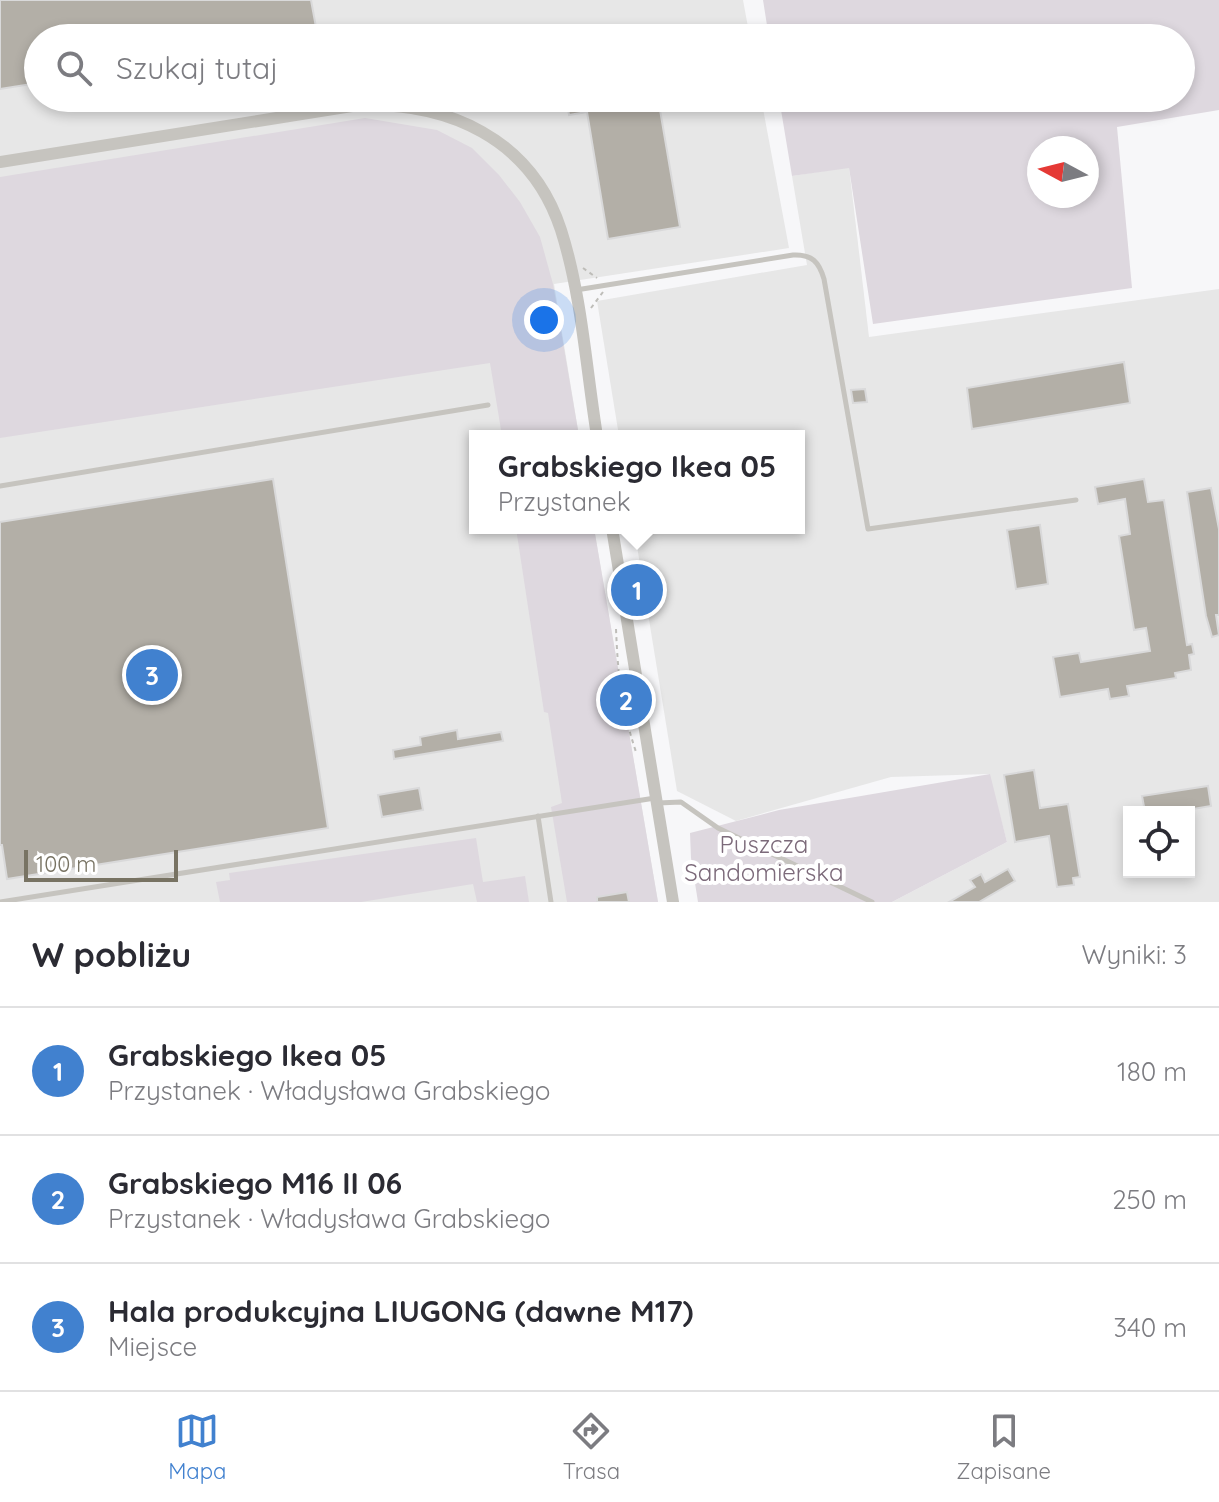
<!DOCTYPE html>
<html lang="pl">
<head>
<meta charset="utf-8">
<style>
	body { margin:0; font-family:Quicksand,sans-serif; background:#f7f7f7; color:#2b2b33 }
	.controls { position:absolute; right:24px; bottom:24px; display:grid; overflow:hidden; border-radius:0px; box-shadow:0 4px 12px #0003 }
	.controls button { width:72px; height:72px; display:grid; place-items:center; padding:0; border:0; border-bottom:2px solid #e1e1e2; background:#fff; color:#2b2b33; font:40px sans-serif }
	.compass { position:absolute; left:1027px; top:136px; width:72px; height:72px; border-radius:50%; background:#fff; box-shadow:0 4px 12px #0003; rotate:277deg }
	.scale { position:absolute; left:24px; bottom:20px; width:154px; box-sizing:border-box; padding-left:8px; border:4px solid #787363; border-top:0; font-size:22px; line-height:28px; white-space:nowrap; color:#787363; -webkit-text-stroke:6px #fff; paint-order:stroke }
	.you { position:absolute; left:544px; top:320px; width:28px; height:28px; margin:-20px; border:6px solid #fff; border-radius:50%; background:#1a73e8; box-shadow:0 0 0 12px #1a73e833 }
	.badge { display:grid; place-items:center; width:52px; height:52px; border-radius:50%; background:#4181cf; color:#fff; font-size:26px; font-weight:700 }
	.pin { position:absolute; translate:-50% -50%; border:4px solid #fff; box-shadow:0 2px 8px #0006 }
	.popup { position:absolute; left:469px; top:430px; width:336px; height:104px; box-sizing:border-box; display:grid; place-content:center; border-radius:0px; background:#fff; filter:drop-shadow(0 2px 6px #0005); font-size:26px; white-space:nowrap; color:#7c7c81 }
	.popup b { font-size:30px; color:#2b2b33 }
	.popup::after { content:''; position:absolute; left:50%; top:100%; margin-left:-16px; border:16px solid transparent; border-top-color:#fff }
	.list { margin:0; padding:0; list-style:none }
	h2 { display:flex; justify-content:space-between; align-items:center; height:104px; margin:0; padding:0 32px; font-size:34px }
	h2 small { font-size:26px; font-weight:400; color:#7c7c81 }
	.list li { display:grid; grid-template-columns:52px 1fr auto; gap:24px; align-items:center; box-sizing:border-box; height:128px; padding:0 32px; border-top:2px solid #e1e1e2 }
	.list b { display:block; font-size:30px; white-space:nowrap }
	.list p { margin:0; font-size:26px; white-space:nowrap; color:#7c7c81 }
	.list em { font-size:26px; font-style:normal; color:#7c7c81 }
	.icon { flex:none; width:44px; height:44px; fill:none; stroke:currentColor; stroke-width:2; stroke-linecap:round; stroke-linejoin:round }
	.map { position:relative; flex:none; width:1219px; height:902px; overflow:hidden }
	.search { position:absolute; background:#fff; box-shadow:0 4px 12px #0003; left:24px; right:24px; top:24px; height:88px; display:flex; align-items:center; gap:20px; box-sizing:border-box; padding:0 28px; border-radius:44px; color:#7c7c81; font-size:30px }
	.sheet { height:488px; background:#fff }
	nav { display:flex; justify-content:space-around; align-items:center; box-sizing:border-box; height:112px; border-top:2px solid #e1e1e2; background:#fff; font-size:22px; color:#7c7c81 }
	nav a { display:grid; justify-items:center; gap:4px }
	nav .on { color:#4181cf }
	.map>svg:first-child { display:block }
</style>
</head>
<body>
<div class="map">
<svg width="1219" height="902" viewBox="0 0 1219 902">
	<rect width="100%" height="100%" fill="#f7f7f9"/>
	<g fill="#e7e7e7" fill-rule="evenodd">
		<path d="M0,0h743l7,38h-712v60h723l28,150 -235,36 25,152h-104v92h119l64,374h-658z"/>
		<path d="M849,167l20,170 350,-48v613h-327l115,-60 -18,-68 -98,3 -155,44 -59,-30 -43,-263h165v-92h-180l-22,-135 210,-36 -15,-89zM1129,812h60v60h-60z"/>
	</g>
	<g fill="#ded8df" fill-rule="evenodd">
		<path d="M763,0h456v110l-102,17 15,161 -259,36 -24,-156 -57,8 -13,-78h402v-60h-412zM1087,148v48h-48v-48z"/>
		<path d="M365,118l72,12 35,18 27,27 21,27 20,35 13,47 26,152h-77l-12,-73 -490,75v-261z"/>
		<path d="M516,528h78l64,374h-91l-16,-95 11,-4 -14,-90 -4,-1z"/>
		<path d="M990,774l17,68 -115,60h-194l-7,-44 -1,-25 89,-23z"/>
		<path d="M476,838l7,44 42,-6 4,26h-52l-4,-18 -112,18h-141l-4,-20 14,-2 -1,-7z"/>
	</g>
	<g fill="#b3afa7" stroke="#d9d9da" stroke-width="2">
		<path d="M0,0h311l7,38h-280v45l-38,6z"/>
		<path d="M566,98h92l22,129 -72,12 -21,-127 -18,3z"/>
		<path d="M1124,362l6,41 -158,26 -5,-41z"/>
		<path d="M865,389l2,13 -14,1 -2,-13z"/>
		<path d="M273,479l55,349 -321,51 -5,-34h-2v-323z"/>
		<path d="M1144,479l4,23 16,-2 23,145 5,-1 2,10 -5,1 2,15 -16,3 1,5 -49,8 2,10 -19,3 -2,-10 -48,8 -7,-40 26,-4 2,9 69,-11 -4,-23 -12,2 -15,-94 11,-2 -5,-35 -27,5 -3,-17z"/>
		<path d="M1211,488l8,41v86h-3l3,20 -7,2 -6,-21 -19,-124z"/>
		<path d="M1040,525l8,59 -32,5 -9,-59z"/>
		<path d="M457,730l1,9 43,-7 2,9 -109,18 -1,-9 28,-5 -1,-8z"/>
		<path d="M1034,770l6,38 28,-4 12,73 -7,1 1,7 -17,2 -8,-51 -34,6 -11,-67z"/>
		<path d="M1208,786l3,20 -36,6h-30l-3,-16z"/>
		<path d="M419,788l4,22 -41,7 -4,-22z"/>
		<path d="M1008,869l7,12 -36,21h-30l26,-15 -5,-7 11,-6 4,8z"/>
		<path d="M627,892l2,10h-32v-5z"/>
	</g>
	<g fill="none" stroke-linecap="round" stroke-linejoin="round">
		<g stroke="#bebdb9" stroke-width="2" stroke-dasharray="4 4" stroke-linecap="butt">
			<path d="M583,268l14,10"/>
			<path d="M591,308l12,-16"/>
			<path d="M631,568l7,45"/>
			<path d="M616,629c2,47 5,78 20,123"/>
		</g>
		<g stroke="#c6c4bf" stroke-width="5">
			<path d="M576,290l217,-35c19,-1 26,7 31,24l44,250 208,-29"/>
			<path d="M0,486l488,-81"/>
			<path d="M658,803l23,-1 37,26 154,74"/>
			<path d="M538,816l13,86"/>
			<path d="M0,902l655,-104"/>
		</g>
		<g stroke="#c6c4bf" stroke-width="12">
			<path d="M0,162l358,-57c90,-3 173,33 203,125 21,66 25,138 36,206"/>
			<path d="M612,528l61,374"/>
		</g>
	</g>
	<g text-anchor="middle" stroke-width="8" stroke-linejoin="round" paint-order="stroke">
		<g font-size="24" fill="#7c6a7a" stroke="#fff">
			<text x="764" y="853">Puszcza<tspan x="764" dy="28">Sandomierska</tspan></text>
		</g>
	</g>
</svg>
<div class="controls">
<button><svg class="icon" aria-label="locate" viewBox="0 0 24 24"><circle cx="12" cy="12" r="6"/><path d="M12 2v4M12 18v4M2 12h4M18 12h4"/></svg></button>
</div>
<svg class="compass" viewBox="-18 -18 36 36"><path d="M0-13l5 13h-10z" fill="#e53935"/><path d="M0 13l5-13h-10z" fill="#7c7c81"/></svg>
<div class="scale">100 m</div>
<div class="you"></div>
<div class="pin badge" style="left:637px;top:590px">1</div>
<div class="popup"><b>Grabskiego Ikea 05</b>Przystanek</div>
<div class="pin badge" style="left:626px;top:700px">2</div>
<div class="pin badge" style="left:152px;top:675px">3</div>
<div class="search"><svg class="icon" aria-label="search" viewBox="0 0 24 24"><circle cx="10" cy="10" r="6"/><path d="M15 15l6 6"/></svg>Szukaj tutaj</div>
</div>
<section class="sheet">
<h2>W pobliżu<small>Wyniki: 3</small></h2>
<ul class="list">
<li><span class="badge">1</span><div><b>Grabskiego Ikea 05</b><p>Przystanek · Władysława Grabskiego</p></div><em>180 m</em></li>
<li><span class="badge">2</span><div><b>Grabskiego M16 II 06</b><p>Przystanek · Władysława Grabskiego</p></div><em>250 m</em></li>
<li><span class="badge">3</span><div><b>Hala produkcyjna LIUGONG (dawne M17)</b><p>Miejsce</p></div><em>340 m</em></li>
</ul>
</section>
<nav>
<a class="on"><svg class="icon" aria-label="map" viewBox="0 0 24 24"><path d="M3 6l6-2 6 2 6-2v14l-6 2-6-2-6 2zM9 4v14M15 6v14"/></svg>Mapa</a>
<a><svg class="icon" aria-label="directions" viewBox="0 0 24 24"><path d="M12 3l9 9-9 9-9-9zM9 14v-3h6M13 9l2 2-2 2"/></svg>Trasa</a>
<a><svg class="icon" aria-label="saved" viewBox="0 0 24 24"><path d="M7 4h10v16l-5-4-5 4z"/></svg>Zapisane</a>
</nav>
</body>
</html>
